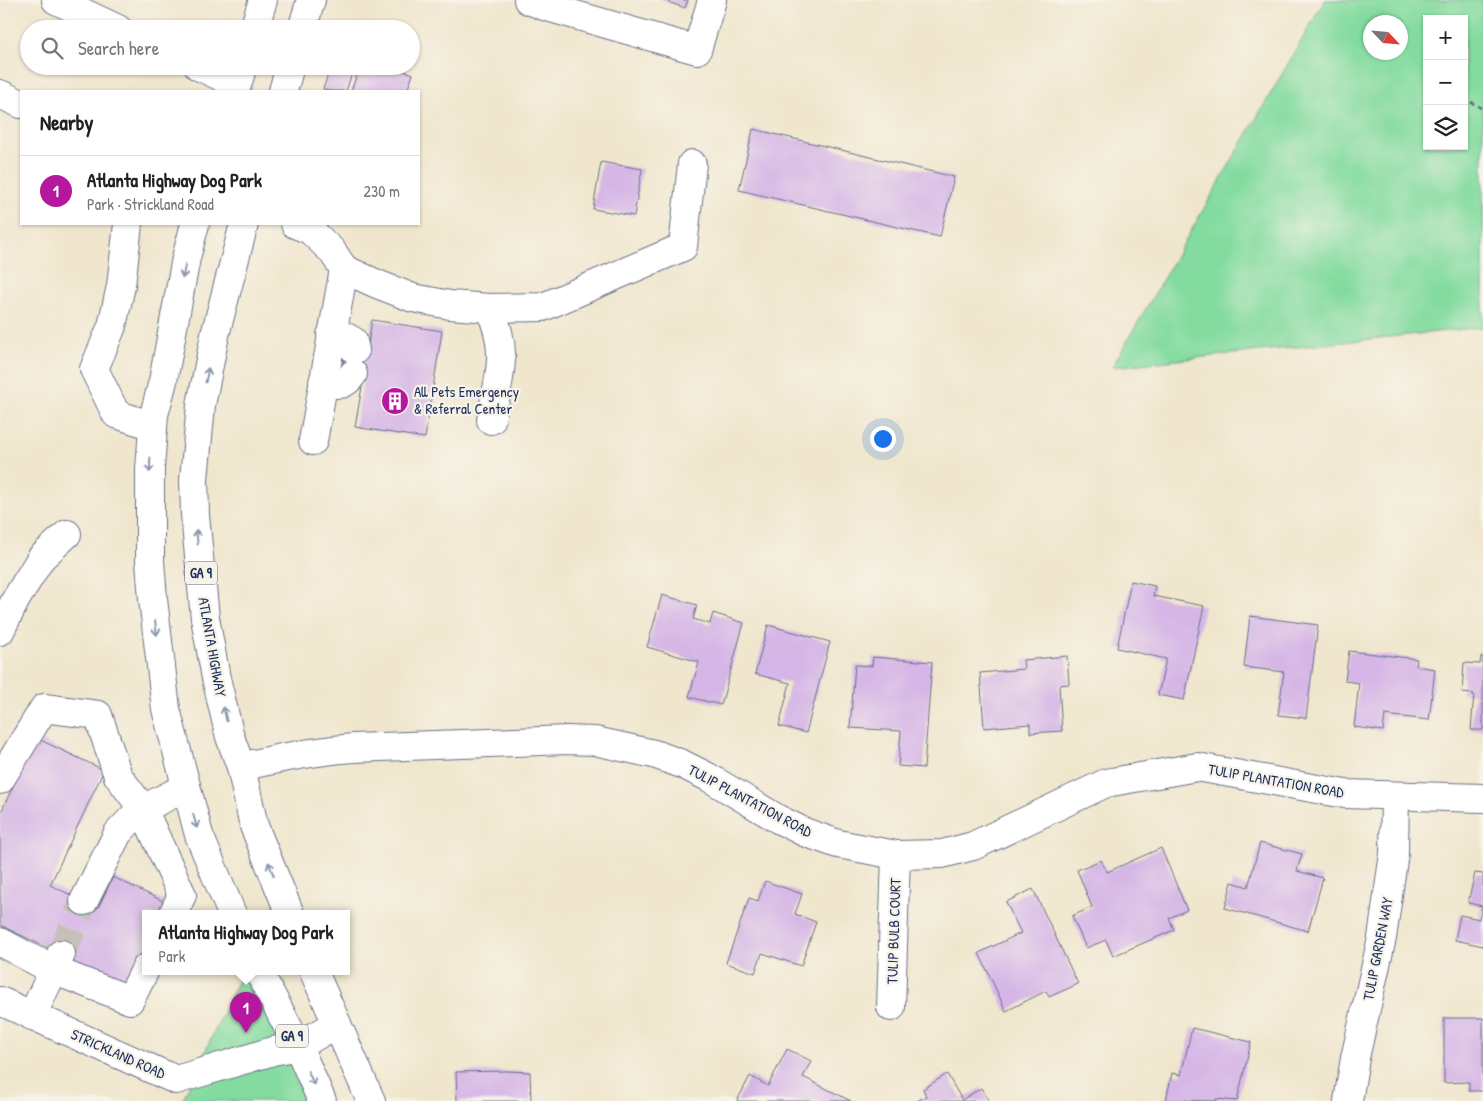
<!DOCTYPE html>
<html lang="en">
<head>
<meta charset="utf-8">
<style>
	body { margin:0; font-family:"Patrick Hand",sans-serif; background:#f2f2f2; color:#222 }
	.controls { position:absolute; right:15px; top:15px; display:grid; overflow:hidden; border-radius:0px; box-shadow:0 1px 4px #0004 }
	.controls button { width:45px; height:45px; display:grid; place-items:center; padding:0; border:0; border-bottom:1px solid #e0e0e0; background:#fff; color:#222; font:25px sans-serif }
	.compass { position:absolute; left:1363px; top:15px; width:45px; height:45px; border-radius:50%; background:#fff; box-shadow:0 1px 4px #0004; rotate:116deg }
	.you { position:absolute; left:882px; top:438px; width:18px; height:18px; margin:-12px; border:4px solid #fff; border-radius:50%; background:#1a73e8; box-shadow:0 0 0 8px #1a73e833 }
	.badge { display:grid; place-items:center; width:32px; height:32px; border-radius:50%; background:#b5179e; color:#fff; font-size:16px; font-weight:700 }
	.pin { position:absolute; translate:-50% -41px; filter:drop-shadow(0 1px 2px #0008) }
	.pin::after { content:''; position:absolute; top:26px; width:18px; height:15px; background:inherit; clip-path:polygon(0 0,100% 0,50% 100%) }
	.popup { position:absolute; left:142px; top:910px; width:208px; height:65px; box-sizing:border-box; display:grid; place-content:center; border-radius:0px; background:#fff; filter:drop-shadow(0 1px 4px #0005); font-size:16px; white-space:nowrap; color:#767676 }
	.popup b { font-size:19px; color:#222 }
	.popup::after { content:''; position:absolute; left:50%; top:100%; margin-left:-10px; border:10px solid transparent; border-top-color:#fff }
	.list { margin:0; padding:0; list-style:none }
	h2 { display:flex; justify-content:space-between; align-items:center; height:65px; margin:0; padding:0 20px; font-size:21px }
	h2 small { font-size:16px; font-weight:400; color:#767676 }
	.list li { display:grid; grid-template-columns:32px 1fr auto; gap:15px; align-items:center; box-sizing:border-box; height:70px; padding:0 20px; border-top:1px solid #e0e0e0 }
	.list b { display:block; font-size:19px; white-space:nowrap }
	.list p { margin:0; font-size:16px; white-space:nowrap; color:#767676 }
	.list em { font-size:16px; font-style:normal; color:#767676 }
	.icon { flex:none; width:28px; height:28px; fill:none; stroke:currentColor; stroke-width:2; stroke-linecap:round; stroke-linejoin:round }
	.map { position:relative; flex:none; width:1483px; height:1101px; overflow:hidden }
	.search { position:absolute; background:#fff; box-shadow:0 1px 4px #0004; left:20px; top:20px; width:400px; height:55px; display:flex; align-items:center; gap:12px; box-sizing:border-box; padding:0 18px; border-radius:28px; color:#767676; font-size:19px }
	.panel { position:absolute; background:#fff; box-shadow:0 1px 4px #0004; left:20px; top:90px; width:400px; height:135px; border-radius:0px }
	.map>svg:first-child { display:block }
</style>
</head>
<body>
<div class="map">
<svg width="1483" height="1101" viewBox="0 0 1483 1101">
	<rect width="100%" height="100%" fill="#f7f3e8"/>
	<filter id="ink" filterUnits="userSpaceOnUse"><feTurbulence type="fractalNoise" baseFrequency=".02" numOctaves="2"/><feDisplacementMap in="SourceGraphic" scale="10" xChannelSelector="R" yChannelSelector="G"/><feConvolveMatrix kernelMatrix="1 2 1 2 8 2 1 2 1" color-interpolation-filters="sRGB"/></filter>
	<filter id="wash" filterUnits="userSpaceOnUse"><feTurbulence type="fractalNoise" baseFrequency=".0096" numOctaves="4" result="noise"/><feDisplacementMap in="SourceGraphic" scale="20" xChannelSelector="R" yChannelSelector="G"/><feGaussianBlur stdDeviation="1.12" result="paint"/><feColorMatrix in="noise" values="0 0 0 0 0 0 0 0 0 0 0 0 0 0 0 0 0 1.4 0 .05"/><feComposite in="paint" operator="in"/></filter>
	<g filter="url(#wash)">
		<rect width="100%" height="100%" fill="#f0e6cd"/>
		<g fill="#83db9f" stroke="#4f857e" fill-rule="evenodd">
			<path d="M1325,0h158v327l-371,40zM1427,19h37v127h-37zM1370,22h30v30h-30z"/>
			<path d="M242,972h6l62,129h-128z"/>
		</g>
		<g id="blocks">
			<g fill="#d6b6e6">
				<path d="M662,0h26l-3,8z"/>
				<path d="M331,66h12l10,4 -7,21h-15l-8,-2z"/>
				<path d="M360,66h29l24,8 -6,17h-56z"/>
				<path d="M753,129l201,48 -14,60 -201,-47z"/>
				<path d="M601,162l41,7 -8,47 -41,-7z"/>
				<path d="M372,320l70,11 -17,107 -70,-11 9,-52 -22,-3 3,-24 22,3z"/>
				<path d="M1131,581l24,5 -2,10 51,10 -20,94 -26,-5 8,-36 -49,-11z"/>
				<path d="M662,595l35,10 -4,14 17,5 3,-11 31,10 -23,82 -32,-8 10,-35 -52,-15z"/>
				<path d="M1250,616l68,9 -12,93 -28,-3 6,-43 -40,-5z"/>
				<path d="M768,625l62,17 -24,91 -27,-7 11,-43 -35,-9z"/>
				<path d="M1349,651l68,8 -1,7 19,3 -6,51 -44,-5 -2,16 -29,-4 5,-44 -14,-2z"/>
				<path d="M1067,656l2,28 -10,1 3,46 -32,2v-9l-46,4 -4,-55 44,-4 -1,-9z"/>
				<path d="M1481,656l2,1v73h-12l3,-36 -12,-1 2,-30 16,1z"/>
				<path d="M873,657l59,5 -8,106 -26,-2 3,-35 -51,-3 5,-63 17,1z"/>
				<path d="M36,738l68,32 -54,115 48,23 15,-31 54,26 -6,11h-15v32l-21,45 -53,-25 2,-5 -74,-36v-111z"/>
				<path d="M1260,843l42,11 -5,17 26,7 -15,53 -83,-23 7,-26 16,5z"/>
				<path d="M1161,848l26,62 -18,8 5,12 -61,26 -7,-16 -20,8 -14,-32 20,-9 -15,-37 24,-10 6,12z"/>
				<path d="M1475,873l8,1v72l-28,-6 5,-25 19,4 3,-13 -14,-3z"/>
				<path d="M765,881l37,13 -7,20 21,8 -15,44 -39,-13 -7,20 -29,-10 23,-65 9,3z"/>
				<path d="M1033,889l45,95 -29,13 -3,-6 -40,20 -27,-58 42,-20 -15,-31z"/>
				<path d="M1444,1018h39v73h-14v-9l-25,1z"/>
				<path d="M1192,1028l59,14 -14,59 -21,-2v2l-50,-1 6,-27 9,2z"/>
				<path d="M787,1049l24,12 -8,16 48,24h-114l13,-25 18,10z"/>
				<path d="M507,1071l23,1 1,29h-74l-1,-29z"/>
				<path d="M947,1074l15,26 19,-12 8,13h-72l9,-5 -3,-7z"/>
			</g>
		</g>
	</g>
	<g filter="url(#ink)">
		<use href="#blocks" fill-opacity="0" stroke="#666f85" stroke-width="1"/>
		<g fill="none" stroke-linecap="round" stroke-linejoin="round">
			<path stroke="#c5c1b7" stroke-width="28" stroke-dasharray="28 14" stroke-linecap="butt" d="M61,954l23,-53"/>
			<g stroke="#666f85" stroke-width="30">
				<g id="minor">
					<path d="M56,0l62,29"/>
					<path d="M528,0l16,6 153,44 15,-50"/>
					<path d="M198,66l39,18"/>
					<path d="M0,94l21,10"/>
					<path d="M128,224l-7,62 -9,40 -18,43 22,45 37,12"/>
					<path d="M295,224l15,6 22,21 12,18 33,15 36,14 37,7 39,3 54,-1 140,-60 9,-83"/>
					<path d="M489,308c21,42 10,68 2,112"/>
					<path d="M331,335l15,2 7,4 2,9"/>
					<path d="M323,382c14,2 21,6 30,-8"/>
					<path d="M313,441l31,-172"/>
					<path d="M0,631l16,-32 25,-41 26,-24"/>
					<path d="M241,767c37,-9 74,-16 112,-19l214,-8 28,1 59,13 28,10 26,13 70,42 26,13 34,12 58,11 46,-1 31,-8 133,-63 91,-16 148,27 138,4"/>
					<path d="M0,780l44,-72 54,7 20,61 25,33 39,86 -9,19"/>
					<path d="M84,901l34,-68 21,-22 47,-24"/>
					<path d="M0,942l53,28 77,30 16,-32"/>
					<path d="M0,1001l176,79 97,-29 25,-5 39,-22"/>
					<path d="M891,1007l5,-152"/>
					<path d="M32,1016l29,-62"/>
					<path d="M1348,1101l7,-43 27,-120 12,-85 1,-57"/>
				</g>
			</g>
			<g stroke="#666f85" stroke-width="30">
				<g id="major">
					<path d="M254,29l9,-29"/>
					<path d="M302,29l9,-29"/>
					<path d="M235,91l8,-25"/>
					<path d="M283,91l7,-25"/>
					<path d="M195,224l-9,34 -23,123 -9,34 -4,54v92l3,38 13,110 33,126 33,79"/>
					<path d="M244,224l-29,111 -14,70 -7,74 1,36 10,103 11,60 14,59 11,30 13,59 36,88"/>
					<path d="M259,972l39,74 24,55"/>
					<path d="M314,972l57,129"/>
				</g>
			</g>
			<g stroke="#666f85" stroke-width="3" stroke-dasharray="4 4" stroke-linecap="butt">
				<path d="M1442,19v-1"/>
				<path d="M1464,98l19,11"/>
			</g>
			<use href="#minor" stroke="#fff" stroke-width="28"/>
			<use href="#major" stroke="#fff" stroke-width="28"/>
		</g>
		<defs><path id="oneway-shaft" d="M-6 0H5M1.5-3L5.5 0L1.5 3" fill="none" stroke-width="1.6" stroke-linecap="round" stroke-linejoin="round" transform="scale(1.25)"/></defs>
		<g stroke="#8d97ae">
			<use href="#oneway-shaft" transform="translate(184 271) rotate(100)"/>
			<use href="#oneway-shaft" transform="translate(207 375) rotate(-79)"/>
			<use href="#oneway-shaft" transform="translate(150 465) rotate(93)"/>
			<use href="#oneway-shaft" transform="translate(197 537) rotate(-95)"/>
			<use href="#oneway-shaft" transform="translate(156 628) rotate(83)"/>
			<use href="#oneway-shaft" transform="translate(225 714) rotate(-102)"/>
			<use href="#oneway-shaft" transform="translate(195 821) rotate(74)"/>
			<use href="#oneway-shaft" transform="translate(271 869) rotate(-112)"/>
			<use href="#oneway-shaft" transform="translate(311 1078) rotate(66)"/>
		</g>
	</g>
	<defs>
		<g id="building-disc" transform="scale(1.4375)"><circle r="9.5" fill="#b5179e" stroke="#f7f3e8"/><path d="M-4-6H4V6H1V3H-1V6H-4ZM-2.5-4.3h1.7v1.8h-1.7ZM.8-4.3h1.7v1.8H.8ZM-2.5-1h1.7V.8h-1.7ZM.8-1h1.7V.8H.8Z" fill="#fff"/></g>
	</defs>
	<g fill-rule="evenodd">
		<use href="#building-disc" x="395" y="401"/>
	</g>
	<g text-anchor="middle" stroke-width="4.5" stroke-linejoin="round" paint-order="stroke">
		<g fill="#f7f3e8" stroke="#5d6a87" stroke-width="1">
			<rect x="185" y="561.5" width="32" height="23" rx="4"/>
			<rect x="276" y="1024.5" width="32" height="23" rx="4"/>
		</g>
		<g font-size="14" font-weight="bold" fill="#1b2f5e">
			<text x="201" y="578">GA 9</text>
			<text x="292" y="1041">GA 9</text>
		</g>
		<g font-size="15" fill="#1b2f5e" stroke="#f7f3e8" text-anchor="start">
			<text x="414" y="397">All Pets Emergency<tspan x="414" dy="17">&amp; Referral Center</tspan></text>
		</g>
		<g font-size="15" fill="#1b2f5e" stroke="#f7f3e8">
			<text transform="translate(212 647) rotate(80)" y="5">ATLANTA HIGHWAY</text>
			<text transform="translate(1276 781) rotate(10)" y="5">TULIP PLANTATION ROAD</text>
			<text transform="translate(750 801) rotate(28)" y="5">TULIP PLANTATION ROAD</text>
			<text transform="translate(894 931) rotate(-88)" y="5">TULIP BULB COURT</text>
			<text transform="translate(1378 949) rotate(-79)" y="5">TULIP GARDEN WAY</text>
			<text transform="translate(118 1054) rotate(24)" y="5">STRICKLAND ROAD</text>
		</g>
	</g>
</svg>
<div class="controls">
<button>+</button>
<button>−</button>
<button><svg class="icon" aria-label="layers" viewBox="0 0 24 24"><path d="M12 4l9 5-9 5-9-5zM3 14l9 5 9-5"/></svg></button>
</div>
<svg class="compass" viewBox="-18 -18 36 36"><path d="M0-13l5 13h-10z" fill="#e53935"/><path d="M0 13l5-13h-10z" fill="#767676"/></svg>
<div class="you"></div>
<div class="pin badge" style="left:246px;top:1033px">1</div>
<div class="popup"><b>Atlanta Highway Dog Park</b>Park</div>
<div class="search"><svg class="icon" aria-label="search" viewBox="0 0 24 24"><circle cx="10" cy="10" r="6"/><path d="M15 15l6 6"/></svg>Search here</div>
<section class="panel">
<h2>Nearby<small></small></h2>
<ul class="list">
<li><span class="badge">1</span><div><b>Atlanta Highway Dog Park</b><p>Park · Strickland Road</p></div><em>230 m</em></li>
</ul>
</section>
</div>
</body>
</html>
